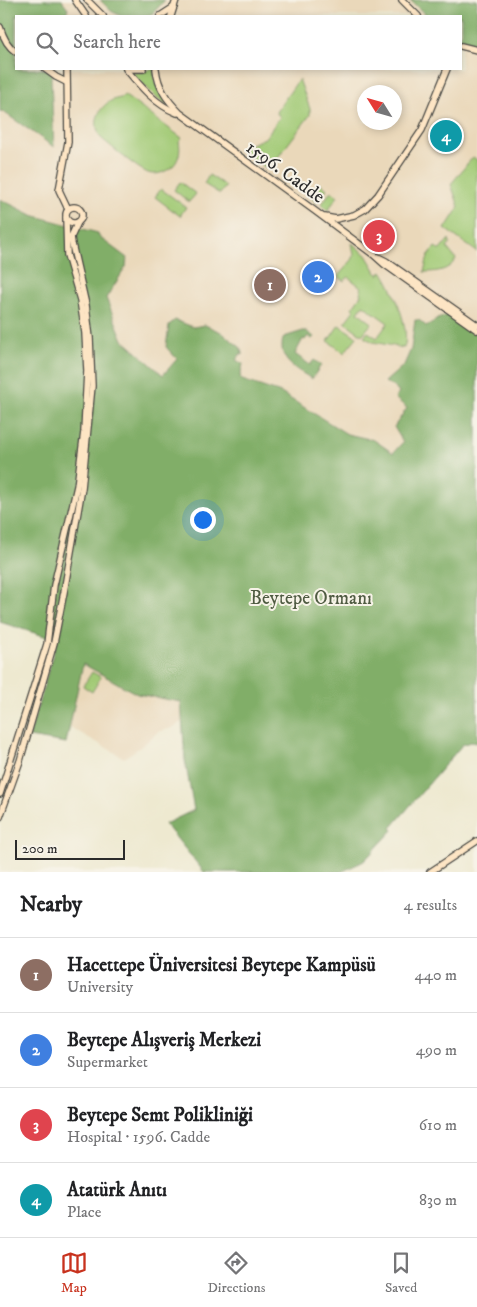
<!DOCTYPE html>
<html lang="en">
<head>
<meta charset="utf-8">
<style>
	body { margin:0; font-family:"IM FELL DW Pica",serif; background:#f2f2f2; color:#202124 }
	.compass { position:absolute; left:357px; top:85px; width:45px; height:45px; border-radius:50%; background:#fff; box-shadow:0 2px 8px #0003; rotate:307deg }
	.scale { position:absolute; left:15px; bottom:12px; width:110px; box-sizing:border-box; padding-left:5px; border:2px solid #2b2b2b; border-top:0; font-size:14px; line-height:18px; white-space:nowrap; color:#2b2b2b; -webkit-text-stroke:4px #f7f3e8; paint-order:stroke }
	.you { position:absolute; left:202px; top:519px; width:18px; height:18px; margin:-12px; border:4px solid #fff; border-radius:50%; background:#1a73e8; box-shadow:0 0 0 8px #1a73e833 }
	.badge { display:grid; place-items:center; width:32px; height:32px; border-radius:50%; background:#c8321e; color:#fff; font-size:16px; font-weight:700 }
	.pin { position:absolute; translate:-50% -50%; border:2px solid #fff; box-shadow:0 1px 5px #0006 }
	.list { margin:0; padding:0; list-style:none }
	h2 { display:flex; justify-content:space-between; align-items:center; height:65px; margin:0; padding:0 20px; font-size:21px }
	h2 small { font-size:16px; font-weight:400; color:#757577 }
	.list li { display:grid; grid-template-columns:32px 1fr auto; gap:15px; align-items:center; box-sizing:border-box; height:75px; padding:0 20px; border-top:1px solid #e0e0e0 }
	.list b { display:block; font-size:19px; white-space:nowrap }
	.list p { margin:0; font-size:16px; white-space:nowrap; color:#757577 }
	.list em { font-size:16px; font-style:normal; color:#757577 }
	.icon { flex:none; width:28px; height:28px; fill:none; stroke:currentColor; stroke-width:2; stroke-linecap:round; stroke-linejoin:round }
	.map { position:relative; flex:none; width:477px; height:872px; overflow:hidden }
	.search { position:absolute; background:#fff; box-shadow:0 2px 8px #0003; left:15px; right:15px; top:15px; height:55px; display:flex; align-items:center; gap:12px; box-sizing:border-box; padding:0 18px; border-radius:0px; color:#757577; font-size:19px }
	.sheet { height:365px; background:#fff }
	nav { display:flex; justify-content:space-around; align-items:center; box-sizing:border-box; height:70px; border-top:1px solid #e0e0e0; background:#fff; font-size:14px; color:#757577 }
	nav a { display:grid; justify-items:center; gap:2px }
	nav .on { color:#c8321e }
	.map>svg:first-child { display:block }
</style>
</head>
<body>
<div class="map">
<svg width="477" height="872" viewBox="0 0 477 872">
	<rect width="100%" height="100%" fill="#f7f3e8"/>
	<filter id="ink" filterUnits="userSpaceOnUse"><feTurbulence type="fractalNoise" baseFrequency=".02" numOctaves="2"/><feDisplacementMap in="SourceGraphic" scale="10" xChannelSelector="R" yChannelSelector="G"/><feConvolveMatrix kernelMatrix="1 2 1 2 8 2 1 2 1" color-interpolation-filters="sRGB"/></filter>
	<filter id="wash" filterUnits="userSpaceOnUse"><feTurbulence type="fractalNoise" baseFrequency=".0096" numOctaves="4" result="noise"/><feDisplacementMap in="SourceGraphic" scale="20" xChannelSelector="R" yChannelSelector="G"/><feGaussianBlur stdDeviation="1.12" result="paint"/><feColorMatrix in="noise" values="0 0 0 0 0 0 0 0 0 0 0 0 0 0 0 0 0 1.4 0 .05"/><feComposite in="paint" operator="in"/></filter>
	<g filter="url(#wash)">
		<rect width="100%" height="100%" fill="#eee9d0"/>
		<g fill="#ead8ba" fill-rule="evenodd">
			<path d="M0,0h477v533l-314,-158 -40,-35 -123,-85zM16,16h445v53h-445zM364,92h30v30h-30z"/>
			<path d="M82,664l55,30 44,7 1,21 -10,6 -14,4 -15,13 -19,13 -54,-31z"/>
		</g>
		<g fill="#a2ca76" stroke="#667a50">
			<path d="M150,69h4l1,13 4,9 11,16 -15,-11 -23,-23 12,-1z"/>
			<path d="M299,79l11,30v6l-37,49 -7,4 -26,-19 25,-11 15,-21 -4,-5z"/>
			<path d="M124,95l58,43 -3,3c2,9 0,19 -6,25 -7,6 -17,10 -25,7 -12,-5 -36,-26 -47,-35 -11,-17 0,-38 20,-40z"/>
			<path d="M473,157l4,3v92l-32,-23 14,-22 -8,-23z"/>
			<path d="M209,175l17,11 -6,8 -16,-10z"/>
			<path d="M180,182l16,12 -7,8 -15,-12z"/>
			<path d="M320,183l7,6 -10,14 -7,-6z"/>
			<path d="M161,189l25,18 -6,9 -25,-19z"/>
			<path d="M331,191l7,5 -10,14 -7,-5z"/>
			<path d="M449,239l1,5 -3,4 9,11c-7,12 -19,13 -32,13l4,-16 7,-9 5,3z"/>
			<path d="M352,243l14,12 9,15v2l4,3 3,-4c11,16 29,59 22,77l-31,-6 -9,-5 4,-5 9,6 11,-15 -25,-18 -5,7 14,11 -10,12 -17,-13 9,-12 -2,-2 9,-13 -1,-2 1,-2 -1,-2 1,-2 -13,-10 -4,4 -6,-5 14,-16 2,-4z"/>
			<path d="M339,325l18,12 -13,16 -16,-12z"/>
			<path d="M92,672l9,5 -9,15 -9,-6z"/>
		</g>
		<g fill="#81ae67" stroke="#566c49">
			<path d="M0,0h62l6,9 -3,7h-49v53h36l-1,10 3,68 -52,-36 -2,1z"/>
			<path d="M100,0h65l-13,14 -7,2h-24l-10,-5z"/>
			<path d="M410,0h67v44l-16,-5v-23h-34z"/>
			<path d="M0,199l32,16 66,18 1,4 28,21 -1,9 -20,31 17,42 40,35 14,-16 -11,-12 3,-22 6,-5 18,7 12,-2 16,7 19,15 3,8 -3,-1 -4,6 7,4 -3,13 2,3 39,13 66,41 27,6 19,13 10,-11 -9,-15 13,-19 -12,-10 4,-5 -4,-5 -10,-6 19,-17 7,-16 4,-29h4l7,6 12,-7 11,-5 28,20v409l-6,-1 -9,3 -71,83 2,2 -29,31 -23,11h-137l-39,-48 29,-14 -9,-50 -4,-58 -44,-8 -54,-30 -17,79 -37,-6 28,-97 -57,-18z"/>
			<path d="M303,331h3l8,6 -2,2 -4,-3 -3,4 -2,-1 -8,15 15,11 4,-5 7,5 -9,14c-12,-8 -28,-14 -30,-31 0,-5 0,-7 2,-11z"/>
		</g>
	</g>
	<g filter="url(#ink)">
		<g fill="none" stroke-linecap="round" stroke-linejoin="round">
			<g stroke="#484844" stroke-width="8">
				<g id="secondary">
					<path d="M75,0l11,16"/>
					<path d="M87,0l16,16"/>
					<path d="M402,0l16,16"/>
					<path d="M160,16l14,-9"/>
					<path d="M171,16l5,-16"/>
					<path d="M0,27c3,10 7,19 16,25"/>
					<path d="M461,46l16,4"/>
					<path d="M45,69l11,8 10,5"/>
					<path d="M67,69l1,73 -9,48 9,19"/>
					<path d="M126,69c14,17 30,36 51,44"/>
					<path d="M132,69h11"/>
					<path d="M156,69c2,19 11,31 24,44l135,98 59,44 10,9 93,66"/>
					<circle cx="74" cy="215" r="8"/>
					<path d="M325,217l11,2 18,-4 11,-6 13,-14 44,-65 25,-61"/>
					<path d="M378,257l8,4 91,64"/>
					<path d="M0,794l47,-150 7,-59 23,-99 7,-54 3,-61 -2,-38 -5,-33 -13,-45 -1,-37"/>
					<path d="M0,817l20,-56 34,-118 10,-51 18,-104 10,-102 -2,-48 -4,-33 -14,-61 -1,-7 7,-15"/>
					<path d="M430,872l47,-31"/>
				</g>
			</g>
			<use href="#secondary" stroke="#fde5c4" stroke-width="5.5"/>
		</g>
	</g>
	<g text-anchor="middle" stroke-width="4" stroke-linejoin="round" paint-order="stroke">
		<g font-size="19" fill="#2b2b2b" stroke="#f7f3e8">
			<text transform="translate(286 171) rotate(36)" y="7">1596. Cadde</text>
		</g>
		<g font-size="19" fill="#4f5b42" stroke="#f7f3e8">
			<text x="311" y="604">Beytepe Ormanı</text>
		</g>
	</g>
</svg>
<svg class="compass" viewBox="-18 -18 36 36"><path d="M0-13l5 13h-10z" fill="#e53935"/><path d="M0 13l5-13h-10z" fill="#757577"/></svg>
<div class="scale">200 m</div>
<div class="you"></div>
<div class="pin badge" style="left:270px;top:285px;background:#8d6e63">1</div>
<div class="pin badge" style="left:318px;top:277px;background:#3f7fe0">2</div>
<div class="pin badge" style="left:379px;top:236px;background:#e0444e">3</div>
<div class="pin badge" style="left:446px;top:136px;background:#0f9aa8">4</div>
<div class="search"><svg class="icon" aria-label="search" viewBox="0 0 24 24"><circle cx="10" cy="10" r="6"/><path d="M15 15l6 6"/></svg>Search here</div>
</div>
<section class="sheet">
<h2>Nearby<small>4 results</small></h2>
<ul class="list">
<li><span class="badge" style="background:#8d6e63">1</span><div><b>Hacettepe Üniversitesi Beytepe Kampüsü</b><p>University</p></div><em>440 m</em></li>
<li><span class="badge" style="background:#3f7fe0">2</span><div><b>Beytepe Alışveriş Merkezi</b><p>Supermarket</p></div><em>490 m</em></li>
<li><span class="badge" style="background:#e0444e">3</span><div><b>Beytepe Semt Polikliniği</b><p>Hospital · 1596. Cadde</p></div><em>610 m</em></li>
<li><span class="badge" style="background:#0f9aa8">4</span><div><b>Atatürk Anıtı</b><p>Place</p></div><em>830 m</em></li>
</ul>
</section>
<nav>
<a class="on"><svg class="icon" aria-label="map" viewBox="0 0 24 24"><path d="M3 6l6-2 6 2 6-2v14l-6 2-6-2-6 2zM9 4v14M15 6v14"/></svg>Map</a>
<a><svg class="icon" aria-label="directions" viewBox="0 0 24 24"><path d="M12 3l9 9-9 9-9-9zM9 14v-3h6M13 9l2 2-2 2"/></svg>Directions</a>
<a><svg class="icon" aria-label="saved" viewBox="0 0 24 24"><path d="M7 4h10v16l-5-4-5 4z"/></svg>Saved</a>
</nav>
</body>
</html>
